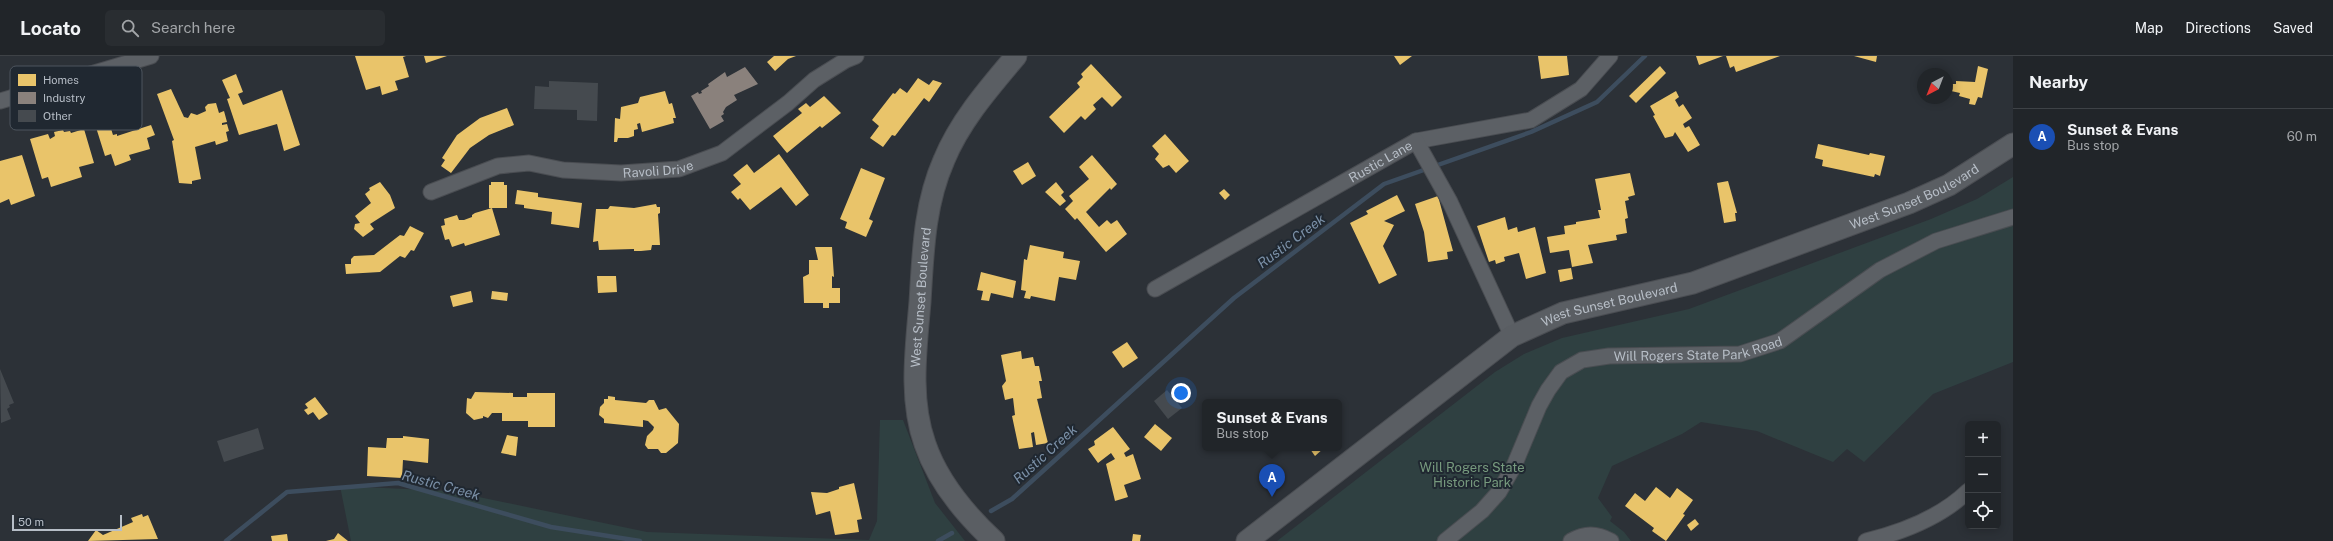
<!DOCTYPE html>
<html lang="en">
<head>
<meta charset="utf-8">
<style>
	body { margin:0; font-family:"Public Sans",sans-serif; background:#292d31; color:#f1f3f6 }
	.controls { position:absolute; right:12px; bottom:12px; display:grid; overflow:hidden; border-radius:6px; box-shadow:0 2px 10px #0003 }
	.controls button { width:36px; height:36px; display:grid; place-items:center; padding:0; border:0; border-bottom:1px solid #3e4246; background:#212529; color:#f1f3f6; font:20px sans-serif }
	.compass { position:absolute; left:1917px; top:12px; width:36px; height:36px; border-radius:50%; background:#212529; box-shadow:0 2px 10px #0003; rotate:222deg }
	.scale { position:absolute; left:12px; bottom:10px; width:110px; box-sizing:border-box; padding-left:4px; border:2px solid #b7bec7; border-top:0; font-size:11px; line-height:14px; white-space:nowrap; color:#b7bec7; -webkit-text-stroke:3px #202831; paint-order:stroke }
	.you { position:absolute; left:1181px; top:337px; width:14px; height:14px; margin:-10px; border:3px solid #fff; border-radius:50%; background:#1a73e8; box-shadow:0 0 0 6px #1a73e833 }
	.badge { display:grid; place-items:center; width:26px; height:26px; border-radius:50%; background:#868d95; color:#fff; font-size:13px; font-weight:700 }
	.pin { position:absolute; translate:-50% -33px; filter:drop-shadow(0 1px 2px #0008) }
	.pin::after { content:''; position:absolute; top:21px; width:14px; height:12px; background:inherit; clip-path:polygon(0 0,100% 0,50% 100%) }
	.popup { position:absolute; left:1202px; top:343px; width:140px; height:52px; box-sizing:border-box; display:grid; place-content:center; border-radius:6px; background:#212529; filter:drop-shadow(0 1px 3px #0005); font-size:13px; white-space:nowrap; color:#a2a5a8 }
	.popup b { font-size:15px; color:#f1f3f6 }
	.popup::after { content:''; position:absolute; left:50%; top:100%; margin-left:-8px; border:8px solid transparent; border-top-color:#212529 }
	.list { margin:0; padding:0; list-style:none }
	h2 { display:flex; justify-content:space-between; align-items:center; height:52px; margin:0; padding:0 16px; font-size:17px }
	h2 small { font-size:13px; font-weight:400; color:#a2a5a8 }
	.list li { display:grid; grid-template-columns:26px 1fr auto; gap:12px; align-items:center; box-sizing:border-box; height:56px; padding:0 16px; border-top:1px solid #3e4246 }
	.list b { display:block; font-size:15px; white-space:nowrap }
	.list p { margin:0; font-size:13px; white-space:nowrap; color:#a2a5a8 }
	.list em { font-size:13px; font-style:normal; color:#a2a5a8 }
	.icon { flex:none; width:22px; height:22px; fill:none; stroke:currentColor; stroke-width:2; stroke-linecap:round; stroke-linejoin:round }
	.map { position:relative; flex:none; width:2013px; height:485px; overflow:hidden }
	header { display:flex; align-items:center; gap:24px; box-sizing:border-box; height:56px; padding:0 20px; background:#212529; border-bottom:1px solid #3e4246 }
	header strong { font-size:19px }
	nav { display:flex; gap:22px; margin-inline-start:auto; font-size:14px }
	.search { width:280px; height:36px; background:#292d31; display:flex; align-items:center; gap:10px; box-sizing:border-box; padding:0 14px; border-radius:6px; color:#a2a5a8; font-size:15px }
	main { display:flex }
	aside { flex:1; background:#212529 }
	.map>svg:first-child { display:block }
</style>
</head>
<body>
<header>
<strong>Locato</strong>
<div class="search"><svg class="icon" aria-label="search" viewBox="0 0 24 24"><circle cx="10" cy="10" r="6"/><path d="M15 15l6 6"/></svg>Search here</div>
<nav><a>Map</a><a>Directions</a><a>Saved</a></nav>
</header>
<main>
<div class="map">
<svg width="2013" height="485" viewBox="0 0 2013 485">
	<rect width="100%" height="100%" fill="#2c3137"/>
	<g fill="#2f4041">
		<path d="M2013,121v185l-80,32 -69,68 -17,-13 -14,13 -76,-31 -56,-9 -19,12 -70,32 -14,32 14,19 -2,4 14,11 7,9h-354l218,-169 29,-18 38,-16 127,-29 242,-90 46,-20z"/>
		<path d="M880,364h23l32,83 30,38h-614l-11,-55 110,5 197,41 222,8 8,-19z"/>
	</g>
	<g fill="#e9c46a">
		<path d="M355,0h51l-3,1 6,20 -14,4 3,9 -16,5 -2,-9 -14,4z"/>
		<path d="M424,0h23l-21,7z"/>
		<path d="M774,0h22l-8,3 -13,12 -8,-9z"/>
		<path d="M1394,0h18l-12,9z"/>
		<path d="M1538,0h29l2,19 -28,4z"/>
		<path d="M1696,0h27l-24,9z"/>
		<path d="M1726,0h54l-44,16 -2,-6 -4,2z"/>
		<path d="M1854,0h23l-1,6z"/>
		<path d="M1091,8l31,33 -10,10 -10,-10 -9,8 3,4 -11,11 -4,-4 -17,17 -15,-16 31,-30 -3,-4 6,-6 -2,-3z"/>
		<path d="M1660,10l6,7 -30,30 -7,-7z"/>
		<path d="M1978,10l10,3 -6,29 -4,-1 -3,8 -6,-1 1,-5 -11,-3 1,-3 -9,-2 1,-7h4v-3l19,1z"/>
		<path d="M236,18l7,18 -5,2 5,11 39,-15 18,55 -16,6 -7,-27 -38,11 -12,-36 3,-1 -8,-18z"/>
		<path d="M918,22l11,7 4,-5 9,3 -13,19 -5,-4 -29,38 -3,-1 -9,12 -13,-9 9,-12 -7,-6 21,-27 2,1 5,-6 7,5z"/>
		<path d="M171,33l13,28 4,1 3,-5 6,2 9,-4 -1,-4 3,-3 8,-1 3,10 5,-2 3,11 -5,1v2l5,-1 2,7 -3,1 2,9 -12,4 -1,-4 -20,6 6,32 -9,2v3l-13,-1 -7,-42 2,-1 -17,-46z"/>
		<path d="M665,35l4,13 3,-1 4,15h-3l1,5 -32,9 -2,-9 -3,1 1,5 -4,1v6l-6,2h-10l-1,4h-3l1,-24 5,1 1,-12 17,-4 2,-6z"/>
		<path d="M1676,35l3,6 -4,3 4,7 4,-3 9,14 -9,6 2,4 4,-2 11,19 -12,7 -13,-20 -2,4 -8,2 -12,-22 2,-1 -5,-9z"/>
		<path d="M824,40l17,17 -19,15 -2,-2 -33,27 -14,-17 29,-23 -4,-4 8,-6 4,4z"/>
		<path d="M507,52l7,17 -25,10 -19,13 -19,25 -10,-7 4,-6 -3,-2 15,-23 23,-17z"/>
		<path d="M107,60l6,19 4,-1v2l34,-11 4,10 -8,3 3,11 -21,6 2,5 -16,6 -4,-12 -6,2 -11,-35z"/>
		<path d="M84,73l10,34 -15,4 3,10 -31,10 -3,-10 -6,2 -12,-40 18,-5 2,5 5,-3 -1,-4 9,-2 1,2 6,-1 1,2z"/>
		<path d="M1165,78l24,27 -13,12 -7,-8 -6,3 -8,-9 4,-5 -7,-8z"/>
		<path d="M1818,88l51,11 1,-2 15,3 -5,20 -5,-2 -1,3 -52,-11 1,-6 -8,-2z"/>
		<path d="M779,98l30,41 -13,11 -15,-19 -31,23 -10,-12 -2,2 -7,-8 10,-8 -8,-9 14,-11 7,9z"/>
		<path d="M22,99l13,41 -24,9 -2,-6 -9,4v-42z"/>
		<path d="M1092,99l25,29 -6,6 -1,-2 -24,24 13,15 8,-7 4,4 6,-4 10,14 -21,18 -29,-34 -2,2 -10,-11 8,-8 -4,-5 20,-17 -10,-12z"/>
		<path d="M1028,106l8,14 -14,9 -9,-14z"/>
		<path d="M861,112l24,10 -16,41 4,2 -7,16 -21,-9 2,-6 -7,-3z"/>
		<path d="M1630,117l5,22 -7,2 1,3 -4,1 3,17 -3,1 2,14 -11,2 1,5 -29,5 5,18 -21,4 -3,-17 -19,3 -3,-16 18,-3 -1,-8 12,-2v-2l24,-4 -2,-8h3l-6,-31z"/>
		<path d="M1728,125l9,32h-2l1,8 -12,2 -7,-40z"/>
		<path d="M380,126l10,13 5,13 -25,16 4,5 -11,8 -9,-8 1,-5 5,-1 -5,-7 16,-13 -6,-9 5,-4 -1,-2z"/>
		<path d="M491,126h13v3h3v23h-15l8,27 -35,11 -1,-3 -12,4 -3,-8 -4,1 -4,-14 4,-1 -1,-6 13,-4 2,5h5l8,-3v-2l3,-2 17,-5h-3v-23h2z"/>
		<path d="M1056,126l8,10 -3,3 5,6 -6,5 -15,-14z"/>
		<path d="M1224,133l6,6 -5,5 -6,-7z"/>
		<path d="M517,134l21,3v4l44,6 -3,25 -28,-4 1,-12 -28,-4v-3l-9,-1z"/>
		<path d="M1397,139l8,16 -21,10 10,4 -11,21 14,29 -18,9 -29,-61 18,-9 -2,-3z"/>
		<path d="M1438,140l15,55 -6,1 1,7 -20,3 -4,-30 -9,-28z"/>
		<path d="M656,148l1,3h3v6l-2,1 2,31h-8l-1,5 -10,1h-7v-2l-35,1 -1,-9 -5,1 3,-33h12l2,-3 24,2z"/>
		<path d="M1505,161l3,13 9,-3 1,5 17,-5 11,46 -20,6 -7,-26 -15,4 1,4 -9,3 -1,-4 -6,2 -12,-36z"/>
		<path d="M410,170l14,7 -10,18 -3,-1 -6,8 -5,-2 -20,16 -34,2 -1,-10h6v-5l3,-3 20,-1 26,-20 4,1z"/>
		<path d="M1030,189l34,7 -1,6 17,3 -4,19 -17,-3 -4,24 -24,-5 -1,3 -6,-1 2,-7 -5,-1 3,-31 3,1z"/>
		<path d="M815,191h17l2,30 -2,-1v12h8v15h-11v5h-6v-5h-19l-1,-26 6,-3v-14h9z"/>
		<path d="M1571,212l2,11 -13,3 -2,-12z"/>
		<path d="M981,216l35,9 -3,17 -22,-5 -2,8 -8,-1 2,-9 -6,-1z"/>
		<path d="M597,220h19l1,16 -19,1z"/>
		<path d="M471,235l2,11 -20,5 -3,-11z"/>
		<path d="M492,235l16,2 -1,8 -16,-2z"/>
		<path d="M1127,286l11,16 -15,10 -11,-16z"/>
		<path d="M1021,295l1,8 11,-2 2,9h4l3,15h-3l3,17 -5,1 11,44 -12,2 -2,-13 -3,1 2,14 -14,2 -7,-33 3,-1 -2,-17 -8,2 -3,-14 4,-5 -5,-26z"/>
		<path d="M475,336l38,1v4h14v-4h28v34h-27v-6h-26v-8h-10l-4,5 -5,-2v2l-9,2 -8,-7 1,-15 4,1z"/>
		<path d="M608,340l7,1v3l31,3 3,-3h5l5,10 7,-2 13,16 -1,19 -12,10h-5l-3,-4h-10l-3,-4 2,-9 6,-6 1,-3 -6,-6 -5,-1v7l-39,-4v-4l-5,-4 1,-8 4,-4v-4h4z"/>
		<path d="M315,341l13,17 -9,6 -6,-8 -5,3 -4,-5 4,-2 -3,-4z"/>
		<path d="M1155,368l17,14 -11,13 -17,-14z"/>
		<path d="M1113,371l17,22 -6,4 2,4 7,-3 8,25 -17,6 4,12 -13,4 -9,-37 9,-5 -4,-6 -13,10 -10,-14 7,-4 -1,-4z"/>
		<path d="M507,379l11,2 -2,19 -15,-3z"/>
		<path d="M403,380l26,3 -1,24 -25,-3 -1,18 -35,-2 1,-29 18,1 1,-10h16z"/>
		<path d="M1311,392h13l-9,8 -5,-7z"/>
		<path d="M854,427l8,36 -5,1 2,12 -24,3 -5,-24 -14,4 -5,-23 16,1 12,-4v-2z"/>
		<path d="M1656,431l14,11 7,-10 16,12 -10,14 2,1 -19,26 -14,-10 2,-3 -29,-22 10,-13 10,8z"/>
		<path d="M142,458l1,3 5,-2 10,24 -70,2 8,-11 7,5 30,-13 -2,-4z"/>
		<path d="M1695,463l4,5 -8,7 -4,-6z"/>
		<path d="M338,477l10,8h-22l8,-2z"/>
		<path d="M287,478l1,7h-16l-1,-5z"/>
		<path d="M1133,478l8,1 -1,6h-8z"/>
	</g>
	<path fill="#8a817c" d="M745,11l13,17 -24,11 3,5 -11,7 -3,5 1,2 -3,2 3,5 -14,8 -19,-33 7,-4 1,2 3,-1 -1,-2 8,-5 -1,-2 17,-12 2,5z"/>
	<g fill="none" stroke-linecap="round" stroke-linejoin="round">
		<g stroke="#3d4d5e" stroke-width="4.5">
			<path d="M991,455l21,-12 222,-201 150,-114 147,-52 66,-30 48,-46"/>
			<path d="M226,485l61,-49 111,-9 153,44 89,14"/>
			<path d="M938,485l14,-8"/>
		</g>
	</g>
	<g fill="#454a4f">
		<path d="M549,25l49,2 -1,38 -20,-1v-10l-43,-1 1,-23 14,1z"/>
		<path d="M0,313l14,34 -5,2 1,2 -3,2 4,10 -10,4z"/>
		<path d="M1167,334l15,18 -14,11 -14,-18z"/>
		<path d="M258,372l6,21 -40,13 -7,-21z"/>
	</g>
	<g fill="none" stroke-linecap="round" stroke-linejoin="round">
		<g stroke="#4a4d52" stroke-width="17">
			<g id="minor">
				<path d="M0,45l151,-45"/>
				<path d="M1416,85l115,-21 50,-31 29,-33"/>
				<path id="s1" d="M431,136l67,-26 31,-3 34,7 58,3 58,-4 43,-16 66,-50 26,-23 32,-20 10,-4"/>
				<path id="s2" d="M1155,233l261,-148 34,61 62,134"/>
				<path id="s3" d="M1445,485l37,-30 17,-19 15,-26 25,-60 9,-16 13,-18 21,-12 27,-4 131,-2 40,-13 100,-71 56,-29 77,-24"/>
				<path d="M1571,485c14,-8 25,-8 40,0"/>
				<path d="M1866,485c37,-9 74,-23 102,-50"/>
			</g>
		</g>
		<g stroke="#4a4d52" stroke-width="23">
			<g id="secondary">
				<path id="s4" d="M994,485c-29,-27 -56,-59 -69,-97 -16,-45 -9,-95 -5,-142 3,-48 4,-97 24,-142 16,-39 45,-72 72,-104"/>
				<path id="s5" d="M1247,485l265,-205 51,-23 130,-30 216,-80 40,-18 64,-41"/>
			</g>
		</g>
		<use href="#minor" stroke="#5c6065" stroke-width="15"/>
		<use href="#secondary" stroke="#5a5e63" stroke-width="21"/>
	</g>
	<g text-anchor="middle" stroke-width="4" stroke-linejoin="round" paint-order="stroke">
		<g font-size="13" fill="#b7bec7" stroke="#202831">
			<text dy="5" stroke="none"><textPath href="#s2" startOffset="259">Rustic Lane</textPath></text>
			<text dy="5" stroke="none"><textPath href="#s1" startOffset="233">Ravoli Drive</textPath></text>
			<text dy="5" stroke="none"><textPath href="#s5" startOffset="762">West Sunset Boulevard</textPath></text>
			<text dy="5" stroke="none"><textPath href="#s4" startOffset="268">West Sunset Boulevard</textPath></text>
			<text dy="5" stroke="none"><textPath href="#s5" startOffset="438">West Sunset Boulevard</textPath></text>
			<text dy="5" stroke="none"><textPath href="#s3" startOffset="350">Will Rogers State Park Road</textPath></text>
		</g>
		<g font-size="13" fill="#779a7e" stroke="#202831">
			<text x="1472" y="416">Will Rogers State<tspan x="1472" dy="15">Historic Park</tspan></text>
		</g>
		<g font-size="14" font-style="italic" fill="#7b90a7" stroke="#202831">
			<text transform="translate(1291 185) rotate(-37)" y="5">Rustic Creek</text>
			<text transform="translate(1045 398) rotate(-42)" y="5">Rustic Creek</text>
			<text transform="translate(441 429) rotate(15)" y="5">Rustic Creek</text>
		</g>
	</g>
	<rect x="10" y="10" width="132" height="64" rx="6" fill="#202831" stroke="#4d555e" stroke-width="1"/>
	<rect x="18" y="18" width="18" height="12" fill="#e9c46a"/>
	<rect x="18" y="36" width="18" height="12" fill="#8a817c"/>
	<rect x="18" y="54" width="18" height="12" fill="#454a4f"/>
	<g font-size="11" fill="#b7bec7">
		<text x="43" y="28">Homes</text>
		<text x="43" y="46">Industry</text>
		<text x="43" y="64">Other</text>
	</g>
</svg>
<div class="controls">
<button>+</button>
<button>−</button>
<button><svg class="icon" aria-label="locate" viewBox="0 0 24 24"><circle cx="12" cy="12" r="6"/><path d="M12 2v4M12 18v4M2 12h4M18 12h4"/></svg></button>
</div>
<svg class="compass" viewBox="-18 -18 36 36"><path d="M0-13l5 13h-10z" fill="#e53935"/><path d="M0 13l5-13h-10z" fill="#a2a5a8"/></svg>
<div class="scale">50 m</div>
<div class="you"></div>
<div class="pin badge" style="left:1272px;top:441px;background:#1a4fb4">A</div>
<div class="popup"><b>Sunset &amp; Evans</b>Bus stop</div>
</div>
<aside>
<h2>Nearby<small></small></h2>
<ul class="list">
<li><span class="badge" style="background:#1a4fb4">A</span><div><b>Sunset &amp; Evans</b><p>Bus stop</p></div><em>60 m</em></li>
</ul>
</aside>
</main>
</body>
</html>
